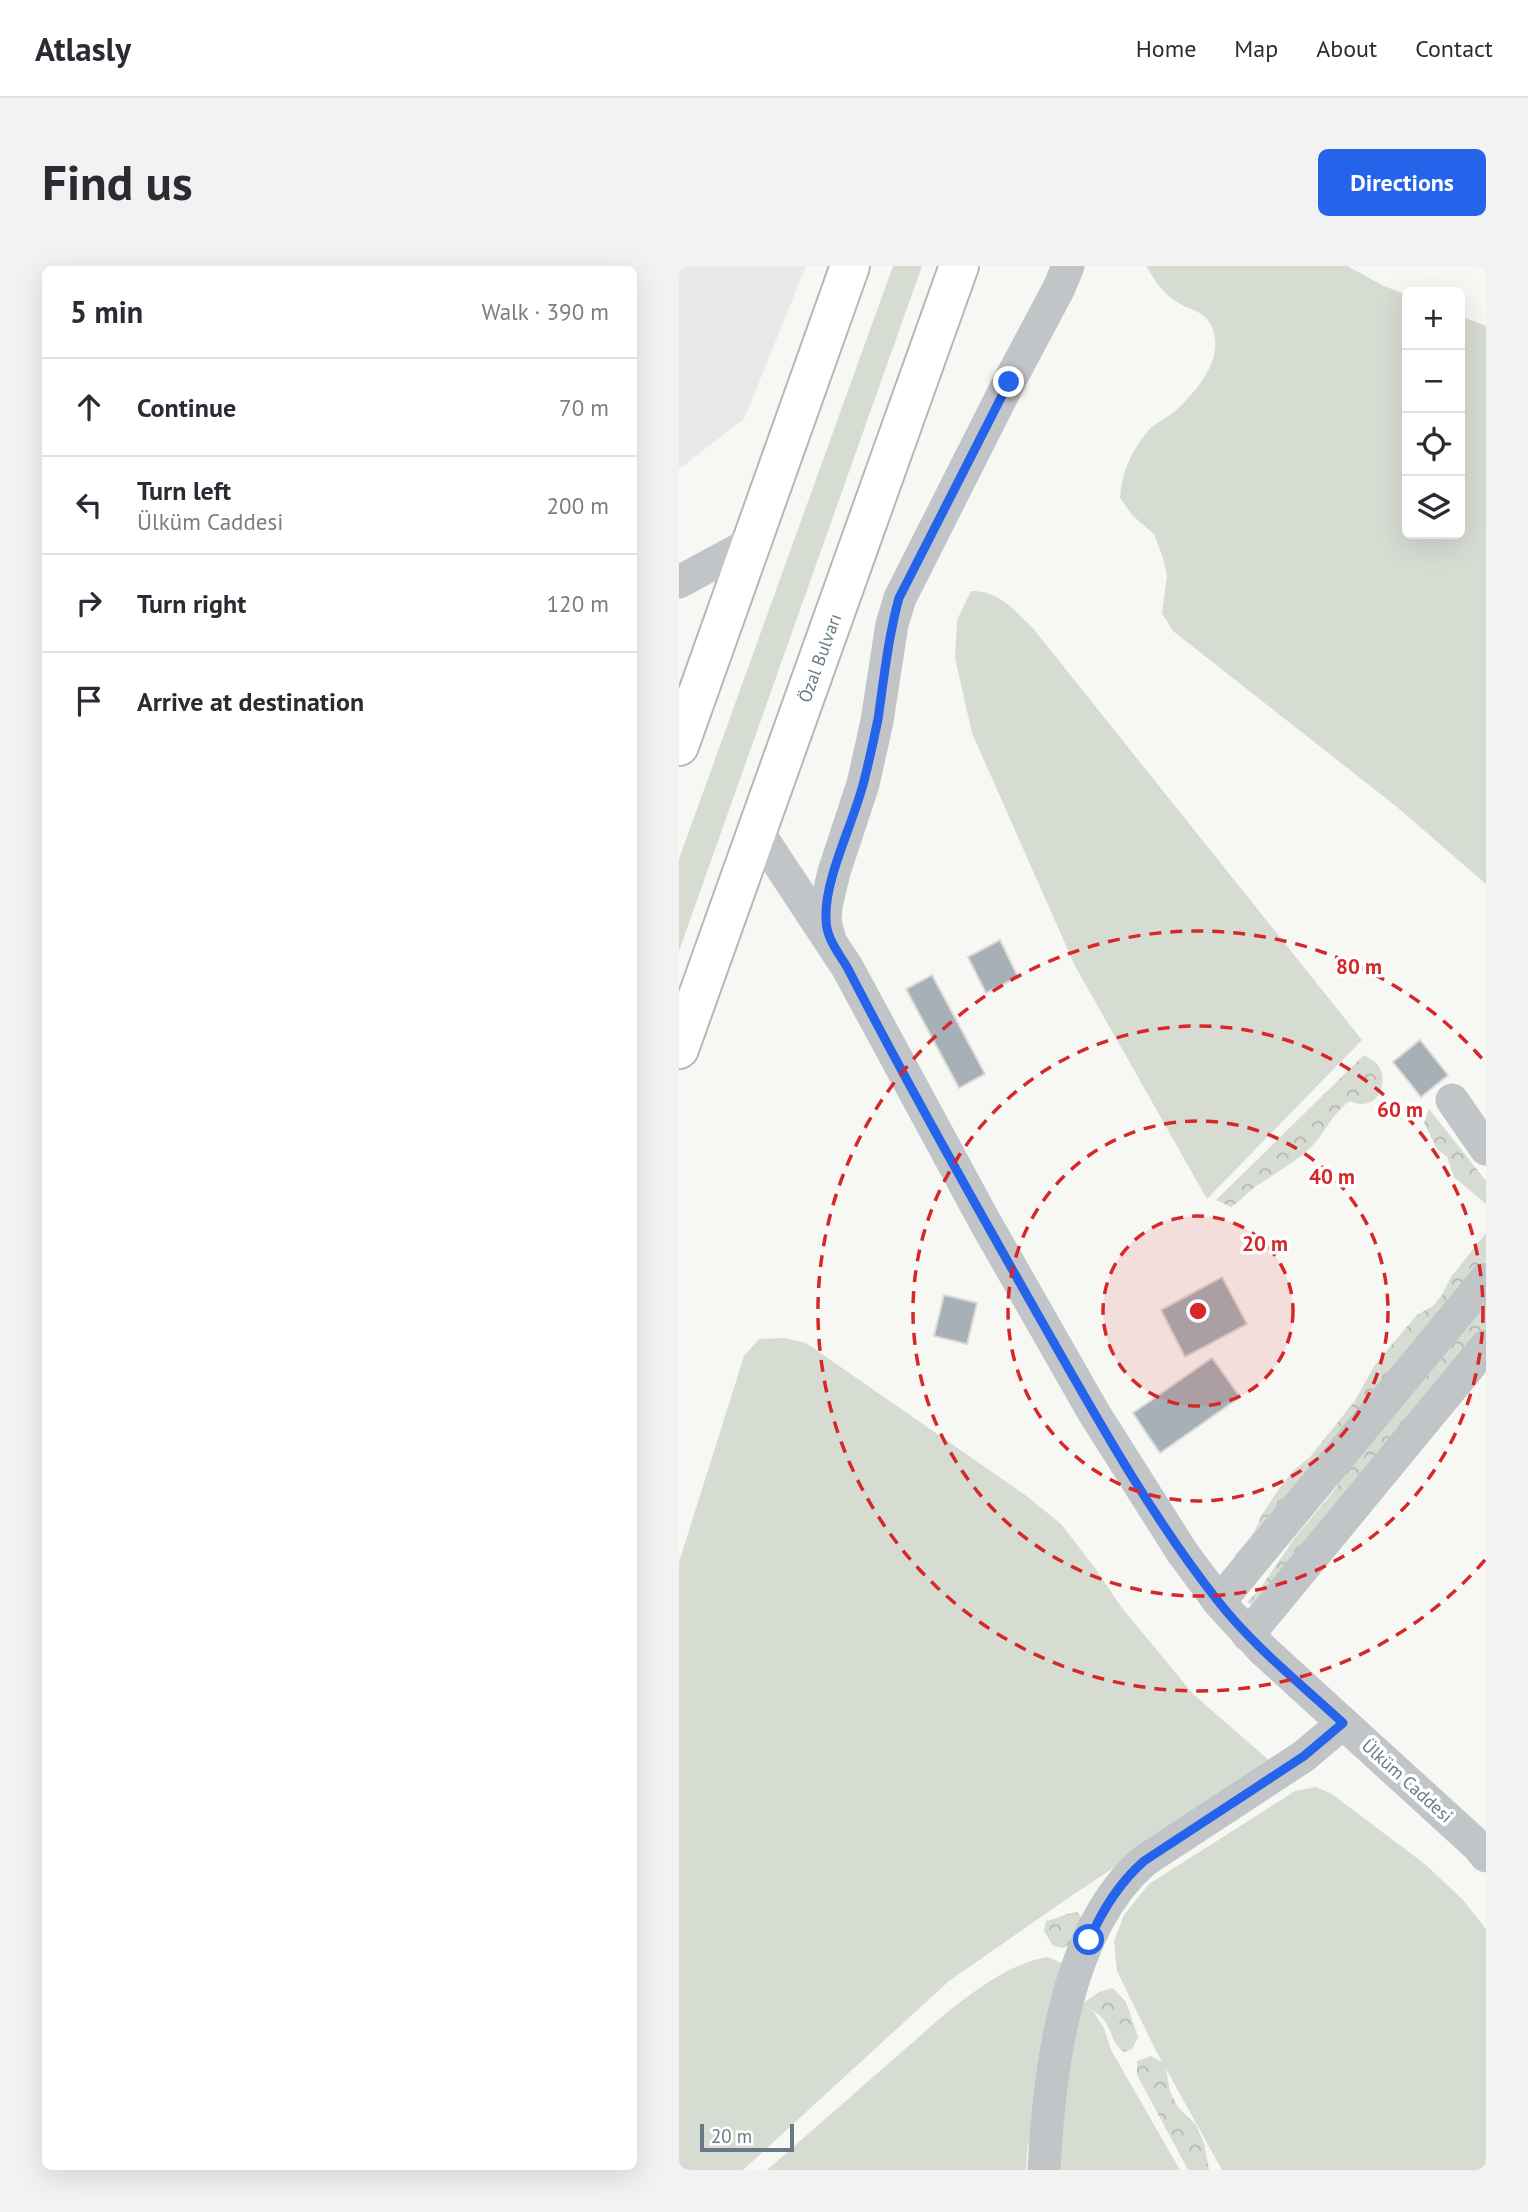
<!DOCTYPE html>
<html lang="en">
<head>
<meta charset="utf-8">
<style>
	body { margin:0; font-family:"PT Sans",sans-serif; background:#f2f2f3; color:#2b2b33 }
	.controls { position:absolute; right:21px; top:21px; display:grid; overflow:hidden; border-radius:10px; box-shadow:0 7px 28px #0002 }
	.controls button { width:63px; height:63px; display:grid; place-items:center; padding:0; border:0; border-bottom:2px solid #e1e1e2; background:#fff; color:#2b2b33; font:35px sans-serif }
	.scale { position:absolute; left:21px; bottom:18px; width:94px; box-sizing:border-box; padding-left:7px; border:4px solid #677985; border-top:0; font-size:19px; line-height:24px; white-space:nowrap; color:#677985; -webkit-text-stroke:5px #fff; paint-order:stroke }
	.stop { position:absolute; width:21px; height:21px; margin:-16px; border:5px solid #2563eb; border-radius:50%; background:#fff }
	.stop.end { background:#2563eb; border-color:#fff; box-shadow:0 2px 7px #0008 }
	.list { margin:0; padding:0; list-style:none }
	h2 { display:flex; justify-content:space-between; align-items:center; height:91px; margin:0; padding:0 28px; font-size:30px }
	h2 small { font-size:23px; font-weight:400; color:#7c7c81 }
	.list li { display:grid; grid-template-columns:46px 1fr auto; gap:21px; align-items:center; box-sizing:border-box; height:98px; padding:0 28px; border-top:2px solid #e1e1e2 }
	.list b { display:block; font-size:26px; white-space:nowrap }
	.list p { margin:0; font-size:23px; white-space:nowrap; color:#7c7c81 }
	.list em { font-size:23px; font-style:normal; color:#7c7c81 }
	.icon { flex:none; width:38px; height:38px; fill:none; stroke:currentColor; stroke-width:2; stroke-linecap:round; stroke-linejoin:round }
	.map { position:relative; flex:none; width:807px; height:1904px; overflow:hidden; border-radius:10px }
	header { display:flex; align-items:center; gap:42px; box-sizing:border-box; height:98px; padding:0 35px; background:#fff; border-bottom:2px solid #e1e1e2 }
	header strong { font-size:33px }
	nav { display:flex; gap:38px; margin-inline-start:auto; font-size:24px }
	.intro { display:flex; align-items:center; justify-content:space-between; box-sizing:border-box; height:168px; padding:0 42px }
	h1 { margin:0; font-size:49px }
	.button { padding:18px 32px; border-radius:10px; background:#2563eb; color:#fff; font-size:24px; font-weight:700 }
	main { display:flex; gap:42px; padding:0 42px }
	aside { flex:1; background:#fff; border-radius:10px; box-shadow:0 7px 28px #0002 }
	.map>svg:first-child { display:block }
</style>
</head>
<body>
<header>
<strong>Atlasly</strong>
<nav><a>Home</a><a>Map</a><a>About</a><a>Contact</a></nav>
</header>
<div class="intro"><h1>Find us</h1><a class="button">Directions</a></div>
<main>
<aside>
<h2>5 min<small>Walk · 390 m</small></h2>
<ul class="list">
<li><svg class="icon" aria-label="ahead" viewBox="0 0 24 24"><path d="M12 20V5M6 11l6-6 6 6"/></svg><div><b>Continue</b></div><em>70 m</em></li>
<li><svg class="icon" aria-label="left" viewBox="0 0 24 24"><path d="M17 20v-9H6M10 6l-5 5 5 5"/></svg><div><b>Turn left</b><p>Ülküm Caddesi</p></div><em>200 m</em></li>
<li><svg class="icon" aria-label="right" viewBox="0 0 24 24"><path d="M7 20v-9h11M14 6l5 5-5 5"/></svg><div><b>Turn right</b></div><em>120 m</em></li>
<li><svg class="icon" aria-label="arrive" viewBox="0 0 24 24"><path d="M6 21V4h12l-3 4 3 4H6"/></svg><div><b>Arrive at destination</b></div></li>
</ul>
</aside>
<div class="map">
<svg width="807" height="1904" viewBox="0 0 807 1904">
	<defs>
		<pattern id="forest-crowns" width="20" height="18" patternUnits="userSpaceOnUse" patternTransform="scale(1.75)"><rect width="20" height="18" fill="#d7dcd3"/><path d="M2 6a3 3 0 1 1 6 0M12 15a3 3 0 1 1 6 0" fill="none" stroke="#b2b7b1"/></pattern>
	</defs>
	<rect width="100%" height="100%" fill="#f7f7f4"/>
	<path fill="#e8e9e8" d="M0,0h127l-62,153 -65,50z"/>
	<g fill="#d7dcd3">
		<path d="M214,0h29l-243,685v-92z"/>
		<path d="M467,0h201l35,19 25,10v239h53v-218l26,10v558l-89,-77 -224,-176 -11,-18 5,-37 -4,-18 -9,-24 -21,-18 -13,-18c1,-25 12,-48 28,-67 6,-8 18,-12 26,-19 22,-20 53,-55 37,-87 -8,-15 -20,-14 -34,-23 -15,-9 -22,-22 -31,-36z"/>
		<path d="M292,325c29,0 41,18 61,36l330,413 -155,159 -132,-233 -103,-233 -17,-75 2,-38z"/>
		<path d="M105,1072l22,5 222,154 33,27 34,44 27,40 71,86 79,69 -198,131 -125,87 -206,189h-64v-608l65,-206 15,-17z"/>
		<path d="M637,1521l16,7 94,71 37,35 23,29v241h-264l-67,-121 -38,-78 -3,-30 10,-26 25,-31 146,-93z"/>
		<path d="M368,1691l15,6 -35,189 -1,18h-259l178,-156c31,-24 64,-50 102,-57z"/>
		<path d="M403,1738l11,7 11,17 7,22 69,120h-126l5,-77z"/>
	</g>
	<g fill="url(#forest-crowns)">
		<path d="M685,789c5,3 11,6 14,10 10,14 3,40 -17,39 -4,0 -8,-2 -11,-3 -18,12 -24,31 -39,46 -17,17 -40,28 -59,42 -7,6 -13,13 -21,18l-15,-7z"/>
		<path d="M750,843l57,72v23l-32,-27 -7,-20 -10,-8 -13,-26z"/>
		<path d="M807,967v27l-239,305 -11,2 -1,-12 18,-21 10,-21 20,-30 12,-14 14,-11 45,-56 21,-37 13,-16 29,-34 16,-9 9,-11 9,-18z"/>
		<path d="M807,1028v35l-235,276 -4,-3 12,-12 37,-54 37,-44 28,-41z"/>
		<path d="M398,1646l5,6 -9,24 -9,6 -11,-2 -9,-15 2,-10c11,-2 19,-8 31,-9z"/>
		<path d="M434,1722l13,14 12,35 -6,12 -8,3c-11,-6 -13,-25 -22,-34 -5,-6 -14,-10 -20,-14l17,-12z"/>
		<path d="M472,1790l14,8 5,28 8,15 18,18 8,18 5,27h-21l-51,-95v-14z"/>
	</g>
	<g fill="#a7b0b6" stroke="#d9d9d7" stroke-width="2">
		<path d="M321,674l18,37 -32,16 -18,-36z"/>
		<path d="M253,709l53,99 -26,14 -53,-99z"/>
		<path d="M741,774l28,35 -27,22 -28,-35z"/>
		<path d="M543,1011l25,47 -62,33 -24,-47z"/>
		<path d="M265,1029l33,8 -10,41 -33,-8z"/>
		<path d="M533,1092l28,39 -80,56 -27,-40z"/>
	</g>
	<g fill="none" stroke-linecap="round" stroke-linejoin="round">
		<g stroke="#b4b8bb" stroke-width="42">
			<g id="highway">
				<path d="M0,480l171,-480"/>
				<path d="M0,783l280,-783"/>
			</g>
		</g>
		<g stroke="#c1c5c8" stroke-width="33">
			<path d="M0,316l72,-39"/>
			<path d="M79,566l89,135 138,255 109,191 88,139 37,50 44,48 216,197 7,9"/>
			<path d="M150,671l-4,-16 1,-15 8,-34 29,-88 14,-63 15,-97 8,-26 109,-216 50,-94 9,-22"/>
			<path d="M773,834l34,49"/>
			<path d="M540,1336l267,-323"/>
			<path d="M569,1369l238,-289"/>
			<path d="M365,1904c5,-99 21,-240 100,-309l160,-105 39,-33"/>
		</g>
		<use href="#highway" stroke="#fff" stroke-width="38"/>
	</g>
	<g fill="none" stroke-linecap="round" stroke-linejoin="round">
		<path stroke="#2563eb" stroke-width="9" d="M330,116l-110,216c-11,40 -15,80 -21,121 -4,20 -9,42 -14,62 -10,41 -40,98 -38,138 0,19 12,33 21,48 63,122 131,242 199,362 52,91 107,190 172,272 36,46 83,83 125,122l-39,33 -160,105c-25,22 -41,48 -55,79"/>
	</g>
	<circle cx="519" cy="1045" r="95" fill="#d62828" fill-opacity=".12"/>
	<g fill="none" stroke="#d62828" stroke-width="3.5" stroke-dasharray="12 9">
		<circle cx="519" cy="1045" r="95"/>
		<circle cx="519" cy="1045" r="190"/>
		<circle cx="519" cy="1045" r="285"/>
		<path d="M806 1294A380 380 0 1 1 806 796"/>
	</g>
	<g text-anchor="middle" stroke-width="7" stroke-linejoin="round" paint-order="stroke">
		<g font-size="18" fill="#677985" stroke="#fff">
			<text transform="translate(141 392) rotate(-70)" y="6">Özal Bulvarı</text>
			<text transform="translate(728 1515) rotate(42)" y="6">Ülküm Caddesi</text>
		</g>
	</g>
	<circle cx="519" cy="1045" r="10" fill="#d62828" stroke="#fff" stroke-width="3.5"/>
	<g font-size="21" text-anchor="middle" font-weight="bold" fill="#d62828" stroke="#fff" stroke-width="7" stroke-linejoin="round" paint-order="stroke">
		<text x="680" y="708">80 m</text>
		<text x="721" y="851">60 m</text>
		<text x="653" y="918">40 m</text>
		<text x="586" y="985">20 m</text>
	</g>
</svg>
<div class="controls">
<button>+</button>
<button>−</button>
<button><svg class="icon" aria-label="locate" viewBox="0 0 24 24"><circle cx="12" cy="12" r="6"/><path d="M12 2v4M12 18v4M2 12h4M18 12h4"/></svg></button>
<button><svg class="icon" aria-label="layers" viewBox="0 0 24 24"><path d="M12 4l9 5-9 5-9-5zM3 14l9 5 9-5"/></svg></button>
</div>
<div class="scale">20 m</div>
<div class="stop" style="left:410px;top:1674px"></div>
<div class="stop end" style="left:330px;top:116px"></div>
</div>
</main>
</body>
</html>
